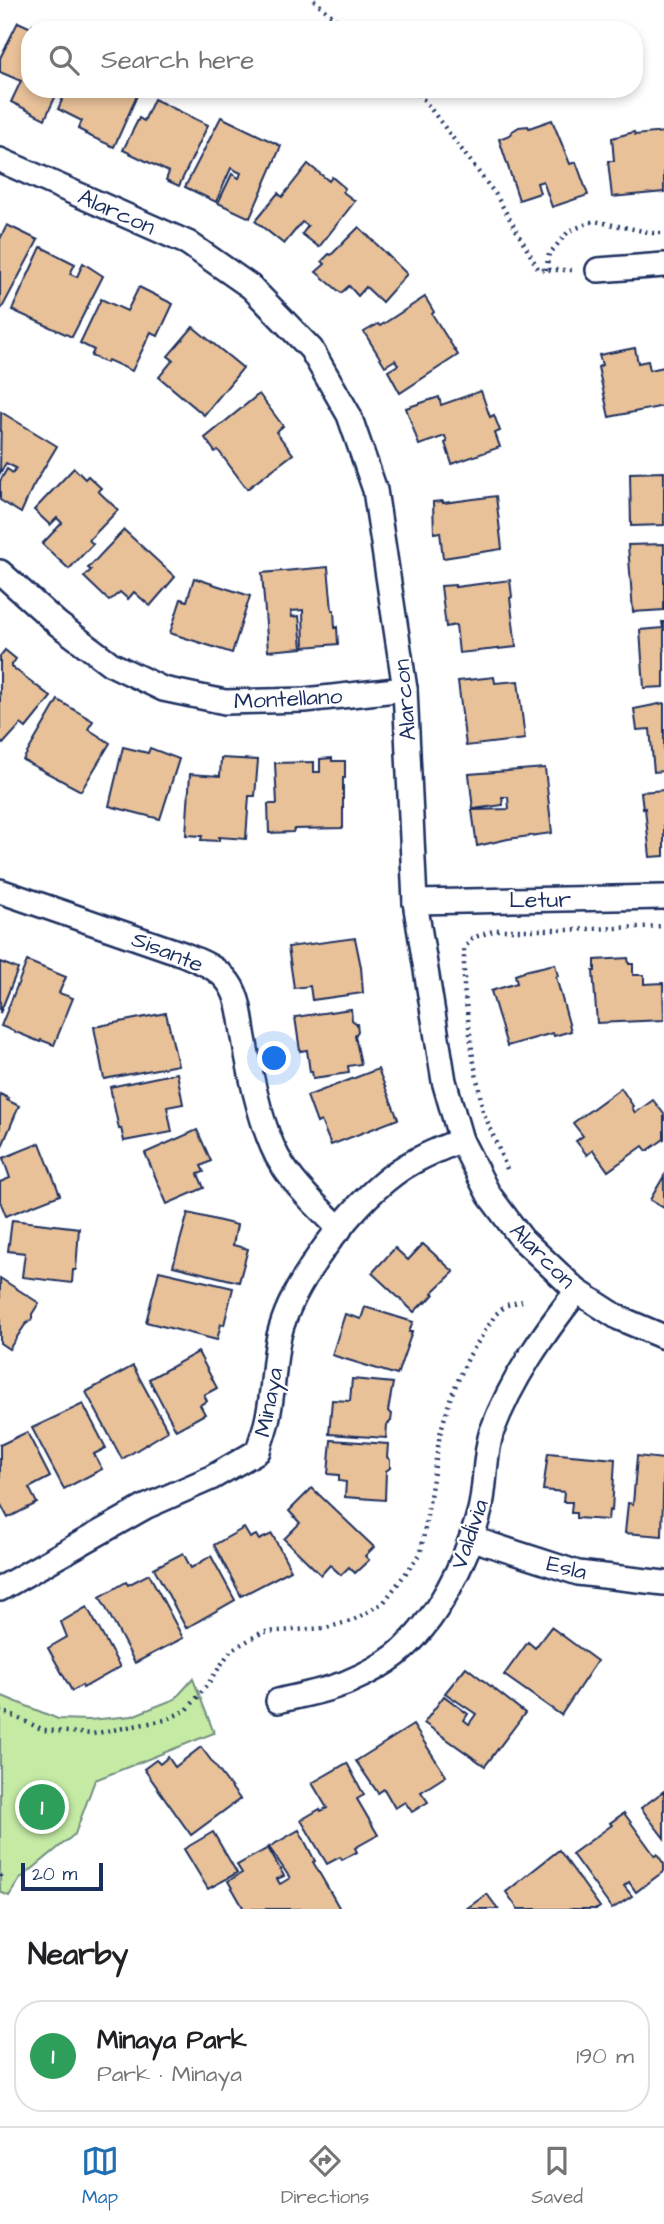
<!DOCTYPE html>
<html lang="en">
<head>
<meta charset="utf-8">
<style>
	body { margin:0; font-family:"Architects Daughter",sans-serif; background:#f2f2f2; color:#202124 }
	.scale { position:absolute; left:21px; bottom:18px; width:82px; box-sizing:border-box; padding-left:7px; border:4px solid #1b2f5e; border-top:0; font-size:19px; line-height:24px; white-space:nowrap; color:#1b2f5e; -webkit-text-stroke:5px #fff; paint-order:stroke }
	.you { position:absolute; left:275px; top:1059px; width:24px; height:24px; margin:-18px; border:5px solid #fff; border-radius:50%; background:#1a73e8; box-shadow:0 0 0 10px #1a73e833 }
	.badge { display:grid; place-items:center; width:46px; height:46px; border-radius:50%; background:#1f6fb2; color:#fff; font-size:23px; font-weight:700 }
	.pin { position:absolute; translate:-50% -50%; border:4px solid #fff; box-shadow:0 2px 7px #0006 }
	.list { margin:0; padding:0; list-style:none }
	h2 { display:flex; justify-content:space-between; align-items:center; height:91px; margin:0; padding:0 28px; font-size:30px }
	h2 small { font-size:23px; font-weight:400; color:#757577 }
	.list li { display:grid; grid-template-columns:46px 1fr auto; gap:21px; align-items:center; box-sizing:border-box; height:112px; margin:0 14px 14px; padding:0 14px; border:2px solid #e0e0e0; border-radius:28px }
	.list b { display:block; font-size:26px; white-space:nowrap }
	.list p { margin:0; font-size:23px; white-space:nowrap; color:#757577 }
	.list em { font-size:23px; font-style:normal; color:#757577 }
	.icon { flex:none; width:38px; height:38px; fill:none; stroke:currentColor; stroke-width:2; stroke-linecap:round; stroke-linejoin:round }
	.map { position:relative; flex:none; width:664px; height:1909px; overflow:hidden }
	.search { position:absolute; background:#fff; box-shadow:0 4px 10px #0003; left:21px; right:21px; top:21px; height:77px; display:flex; align-items:center; gap:18px; box-sizing:border-box; padding:0 24px; border-radius:28px; color:#757577; font-size:26px }
	.sheet { height:217px; background:#fff }
	nav { display:flex; justify-content:space-around; align-items:center; box-sizing:border-box; height:98px; border-top:2px solid #e0e0e0; background:#fff; font-size:19px; color:#757577 }
	nav a { display:grid; justify-items:center; gap:4px }
	nav .on { color:#1f6fb2 }
	.map>svg:first-child { display:block }
</style>
</head>
<body>
<div class="map">
<svg width="664" height="1909" viewBox="0 0 664 1909">
	<rect width="100%" height="100%" fill="#fff"/>
	<filter id="ink" filterUnits="userSpaceOnUse"><feTurbulence type="fractalNoise" baseFrequency=".0143" numOctaves="2"/><feDisplacementMap in="SourceGraphic" scale="14" xChannelSelector="R" yChannelSelector="G"/><feConvolveMatrix kernelMatrix="1 2 1 2 8 2 1 2 1" color-interpolation-filters="sRGB"/></filter>
	<g filter="url(#ink)">
		<path fill="#c4eaa4" stroke="#708c81" stroke-width="2" d="M193,1679l21,54 -119,47 -20,54 -55,45 -11,17 -9,-4v-197l58,24 31,1 43,-4 43,-17z"/>
		<g fill="#e8c199" stroke="#1b2f5e" stroke-width="2">
			<path d="M18,22l13,6 2,-4 12,6h-15v59h29l-14,30 -34,-17 10,-21 -21,-9v-14z"/>
			<path d="M67,89h73l-26,58 -29,-13 1,-1 -8,-4 4,-8 -24,-12z"/>
			<path d="M154,99l54,26 -29,61 -13,-6 3,-8 -46,-22 16,-32 5,3z"/>
			<path d="M221,117l60,29 -31,72 -32,-15 14,-29 7,4 2,-5 -10,-5 -15,34 -31,-15z"/>
			<path d="M552,120l18,44 6,-2 12,33 -36,12 -9,-26 -6,2 3,10 -21,7 -20,-61 13,-5 -1,-2 8,-5 9,-1 1,2z"/>
			<path d="M634,132l1,3 29,-3v60l-52,5 -4,-36h6l-2,-23z"/>
			<path d="M308,164l21,17 3,-4 13,11 -2,4 12,9 -36,46 -17,-13 6,-8 -6,-4 -18,22 -29,-23 23,-28 4,4z"/>
			<path d="M7,225l31,15 -36,68 -2,-1v-68z"/>
			<path d="M359,227l48,47 -25,28 -16,-15 -8,9 -9,-10 -8,7 -25,-21 9,-8 -3,-3 7,-7 2,1z"/>
			<path d="M41,247l34,17 -5,10 7,3 6,-14 20,13 -31,61 -60,-27z"/>
			<path d="M139,287l34,17 -15,32 -7,-4 -19,39 -24,-11 -1,3 -16,-7 3,-6 -14,-7 21,-44 26,12z"/>
			<path d="M425,297l9,15 -2,2 26,41 -58,38 -12,-22 10,-6 -3,-5 -10,6 -21,-34 14,-8 2,2z"/>
			<path d="M193,327l50,41 -39,47 -45,-38 14,-17 -5,-4z"/>
			<path d="M635,348l3,15 10,-2 2,9 14,-3v39l-55,11 -11,-50 4,-2 -3,-10z"/>
			<path d="M481,391l9,26 4,-2 6,16 -5,2 5,14 -48,17 -7,-21 2,-1 -2,-6 -26,9 -13,-37 33,-11 2,8z"/>
			<path d="M259,394l24,32 -7,6 17,22 -46,35 -29,-39 -3,2 -10,-14z"/>
			<path d="M1,412l56,34 -25,42 -11,25 -21,-13v-19l7,-12 6,4 3,-5 -10,-5 -6,10z"/>
			<path d="M74,468l11,11 3,-3 13,12 -3,3 20,19 -29,30 4,4 -24,25 -27,-25 20,-21 -5,-5 -7,7 -16,-15z"/>
			<path d="M664,472v53l-33,1 -1,-53z"/>
			<path d="M496,496l6,53 -59,9 -3,-26 -6,1 -1,-31 10,-1v2z"/>
			<path d="M124,530l51,47 -25,29 -16,-14 -6,7 -8,-7 -11,9 -25,-24 7,-7 -3,-2z"/>
			<path d="M664,544v66l-31,2 -5,-67z"/>
			<path d="M328,567l4,43h2l1,18 2,-1 1,17 -34,3 -1,-37 -12,1 1,6 7,-1 3,32 -34,3 -6,-78z"/>
			<path d="M194,578l56,18 -18,57 -62,-20 11,-34 6,2z"/>
			<path d="M510,580l2,17 -2,1 6,49 -57,6 -3,-28 -10,2 -5,-41 14,-1v2z"/>
			<path d="M662,622h2v65l-20,1 -4,-58 23,-2z"/>
			<path d="M5,650l11,9 -5,7 40,31 -25,31 -5,-4 -18,20 -3,-3v-85z"/>
			<path d="M494,677l1,6 23,-2 7,58 -59,7 -8,-65z"/>
			<path d="M58,700l35,21 -5,8 22,14 -29,48 -58,-31z"/>
			<path d="M664,703v68l-10,1 -4,-43 -13,1 -3,-21z"/>
			<path d="M123,747l25,6 2,-5 29,11 -19,60 -51,-13z"/>
			<path d="M221,758l37,2 -3,36h-6l-3,43 -27,-2v4l-18,-1 1,-4 -16,-1 4,-61 30,2z"/>
			<path d="M332,758v3h13v17h-2v50l-49,1 -1,3 -24,1 -1,-29h9l-2,-41 39,-1v10h6v-13z"/>
			<path d="M545,768l7,65 -44,6 -31,7 -5,-36 37,-1 -1,-12h-6l1,8 -30,4 -4,-35z"/>
			<path d="M664,790v66l-14,1 -5,-49 -2,1 -2,-17z"/>
			<path d="M355,938l6,29 2,26 -51,7 -2,-14 -16,2 -6,-41z"/>
			<path d="M628,958l1,6h4v11h11v9l19,-1 1,37 -67,3 -4,-52h2v-11z"/>
			<path d="M27,961l39,16 -7,16 14,5 -19,47 -13,-5 -1,2 -39,-16z"/>
			<path d="M0,962l18,7 -18,44z"/>
			<path d="M555,964l3,12 -2,1 15,54 -17,5 -1,-3 -46,13 -16,-55 26,-8 -2,-8 9,-3v-1z"/>
			<path d="M351,1009l1,11 5,4 1,7 -3,5 6,28 -13,2 1,7 -36,5 -1,-7 -2,1 -3,-22 -7,1 -5,-34z"/>
			<path d="M166,1013l12,52 -74,14 -10,-52z"/>
			<path d="M378,1069l20,50 -67,26 -10,-24 -4,2 -10,-27z"/>
			<path d="M177,1073l6,31 -16,3 5,25 -48,9 -3,-13 -2,1 -9,-42z"/>
			<path d="M621,1088l12,18 -1,1 3,6 18,-13 11,14v25l-17,12 -4,-5 -35,25 -15,-21 -6,5 -11,-14 7,-5 -10,-13z"/>
			<path d="M0,1094l8,4 -1,2 12,6 -19,45z"/>
			<path d="M197,1130l14,31 -10,5 3,6 -6,2 6,14 -37,16 -22,-51z"/>
			<path d="M40,1143l20,52 -54,21 -6,-15v-19l10,-4 -7,-20z"/>
			<path d="M664,1176v32l-14,-8z"/>
			<path d="M188,1213l49,12 -4,20 15,4 -9,33 -66,-16z"/>
			<path d="M12,1220l67,8 -3,42h-3l-1,13 -50,-6 3,-24 -17,-2z"/>
			<path d="M423,1244l31,28 -22,21 2,1 -8,9 -1,-2 -11,11 -42,-39 23,-25 13,12z"/>
			<path d="M159,1271l74,17 -9,37 -3,-1 -4,16 -71,-18z"/>
			<path d="M0,1278l39,25 -7,11v5l-7,6 -16,24 -9,-6z"/>
			<path d="M365,1307l48,15 -4,10h3l-15,43 -65,-20 13,-41 16,5z"/>
			<path d="M198,1352l19,36 -13,7 3,6 -7,4 5,9 -29,16 -27,-51z"/>
			<path d="M133,1366l35,65 -46,28 -36,-67z"/>
			<path d="M352,1379l41,4 -5,28 4,3 -1,7 -4,4 -1,13 -57,-4 3,-34 18,1z"/>
			<path d="M83,1404l23,44 -12,6 8,15 -38,20 -32,-61z"/>
			<path d="M27,1432l23,45 -21,11 8,15 -29,15 -8,-15v-58z"/>
			<path d="M331,1440l57,4 -1,13 3,3v8l-4,3 -1,29 -40,-3 1,-15 -7,-1v-6l-11,-1z"/>
			<path d="M548,1453l67,6 -3,52 -3,-1 -1,10 -32,-2v-5h-5l1,-11h-9l1,-10 -21,-2z"/>
			<path d="M664,1455l-2,81 -37,-3 3,-30 5,1 4,-48 26,3z"/>
			<path d="M312,1488l62,59 -9,9 4,4 -14,13 -6,-6 -8,8 -11,-10 -9,10 -37,-36 16,-16 -11,-12z"/>
			<path d="M244,1528l6,10 6,-3 3,5 13,-6 19,36 -50,26 -27,-51z"/>
			<path d="M183,1553l8,15 20,-12 24,44 -49,28 -32,-60z"/>
			<path d="M149,1574l34,64 -48,25 -35,-66 26,-15 2,3z"/>
			<path d="M87,1607l33,60 -37,21 -1,-3 -10,6 -24,-43 19,-11 -6,-15z"/>
			<path d="M551,1627l46,34 -36,54 -57,-40 24,-33 7,6z"/>
			<path d="M466,1667l59,46 -40,53 -61,-43 20,-27 24,18 -4,6 5,4 7,-10 -31,-21z"/>
			<path d="M413,1725l33,51 -25,16 7,10 -16,10 -7,-10 -10,6 -11,-19 -6,4 -22,-32z"/>
			<path d="M201,1747l39,52 -49,36 -47,-66 12,-9 4,4 8,-7 7,10z"/>
			<path d="M347,1763l17,32 -7,4 21,36 -23,13 2,4 -15,8 -2,-3 -13,7 -26,-44 19,-11 1,2 6,-3 -15,-25z"/>
			<path d="M664,1791v47l-23,-30z"/>
			<path d="M624,1813l31,43 2,-2 7,10v7l-28,21 -7,-10 -5,4 8,10 -20,13 -40,-55 40,-29 -2,-2z"/>
			<path d="M299,1830l16,31 -2,1 27,47h-96l-16,-28 14,-8 -5,-8 31,-17 16,28 -7,3 3,5 10,-6 -21,-31z"/>
			<path d="M213,1832l24,41 -29,16 -24,-40z"/>
			<path d="M559,1850l41,57 -3,2h-79l-12,-17z"/>
			<path d="M487,1894l11,15h-32z"/>
		</g>
		<g fill="none" stroke-linecap="round" stroke-linejoin="round">
			<g stroke="#1b2f5e" stroke-width="28">
				<g id="minor">
					<path d="M0,160l188,83 63,44 60,62 38,66 26,75 30,199 10,213 29,179 17,59 28,55 33,44 55,52 42,27 45,19"/>
					<path d="M598,270l66,-5"/>
					<path d="M0,572l58,52 53,40 52,25 62,13 80,-2 100,-11"/>
					<path d="M0,891l183,63c14,6 31,12 42,24 15,16 15,39 19,60 6,35 17,87 33,118 15,28 41,51 63,73"/>
					<path d="M415,902l249,-5"/>
					<path d="M473,1539l105,34 86,10"/>
					<path d="M0,1589l145,-82 66,-29 47,-27c3,-12 8,-23 10,-35 6,-26 5,-54 11,-80 13,-54 71,-129 115,-162 20,-15 44,-24 67,-34"/>
					<path d="M278,1701c23,-6 50,-10 72,-20 14,-6 33,-16 46,-26 41,-33 71,-95 84,-145 6,-25 4,-56 12,-79 19,-51 52,-98 85,-140"/>
				</g>
			</g>
			<g stroke="#1b2f5e" stroke-width="4.5" stroke-dasharray="2 5" stroke-linecap="butt">
				<path d="M314,0l34,30"/>
				<path d="M413,89l11,11 72,95 43,75h37"/>
				<path d="M546,270l3,-16 20,-23 25,-10 59,12h11"/>
				<path d="M507,1169l-24,-58 -10,-54 -9,-69v-39l8,-11 24,-8h70l98,-4"/>
				<path d="M0,1710l44,20 48,4 73,-14 22,-10 21,-26 23,-34 32,-18 63,-4 28,-8 30,-18 37,-49 19,-119 11,-38 18,-40 27,-42 11,-9 15,-4"/>
				<path d="M0,1875v6"/>
			</g>
			<use href="#minor" stroke="#fff" stroke-width="23"/>
		</g>
	</g>
	<g text-anchor="middle" stroke-width="5" stroke-linejoin="round" paint-order="stroke">
		<g font-size="23" fill="#1b2f5e" stroke="#fff">
			<text transform="translate(117 211) rotate(24)" y="8">Alarcon</text>
			<text transform="translate(288 698) rotate(-3)" y="8">Montellano</text>
			<text transform="translate(404 700) rotate(-95)" y="8">Alarcon</text>
			<text transform="translate(540 899) rotate(-1)" y="8">Letur</text>
			<text transform="translate(168 951) rotate(22)" y="8">Sisante</text>
			<text transform="translate(543 1255) rotate(45)" y="8">Alarcon</text>
			<text transform="translate(268 1402) rotate(-79)" y="8">Minaya</text>
			<text transform="translate(469 1534) rotate(-71)" y="8">Valdivia</text>
			<text transform="translate(567 1567) rotate(14)" y="8">Esla</text>
		</g>
	</g>
</svg>
<div class="scale">20 m</div>
<div class="you"></div>
<div class="pin badge" style="left:42px;top:1807px;background:#2e9e5b">1</div>
<div class="search"><svg class="icon" aria-label="search" viewBox="0 0 24 24"><circle cx="10" cy="10" r="6"/><path d="M15 15l6 6"/></svg>Search here</div>
</div>
<section class="sheet">
<h2>Nearby<small></small></h2>
<ul class="list">
<li><span class="badge" style="background:#2e9e5b">1</span><div><b>Minaya Park</b><p>Park · Minaya</p></div><em>190 m</em></li>
</ul>
</section>
<nav>
<a class="on"><svg class="icon" aria-label="map" viewBox="0 0 24 24"><path d="M3 6l6-2 6 2 6-2v14l-6 2-6-2-6 2zM9 4v14M15 6v14"/></svg>Map</a>
<a><svg class="icon" aria-label="directions" viewBox="0 0 24 24"><path d="M12 3l9 9-9 9-9-9zM9 14v-3h6M13 9l2 2-2 2"/></svg>Directions</a>
<a><svg class="icon" aria-label="saved" viewBox="0 0 24 24"><path d="M7 4h10v16l-5-4-5 4z"/></svg>Saved</a>
</nav>
</body>
</html>
